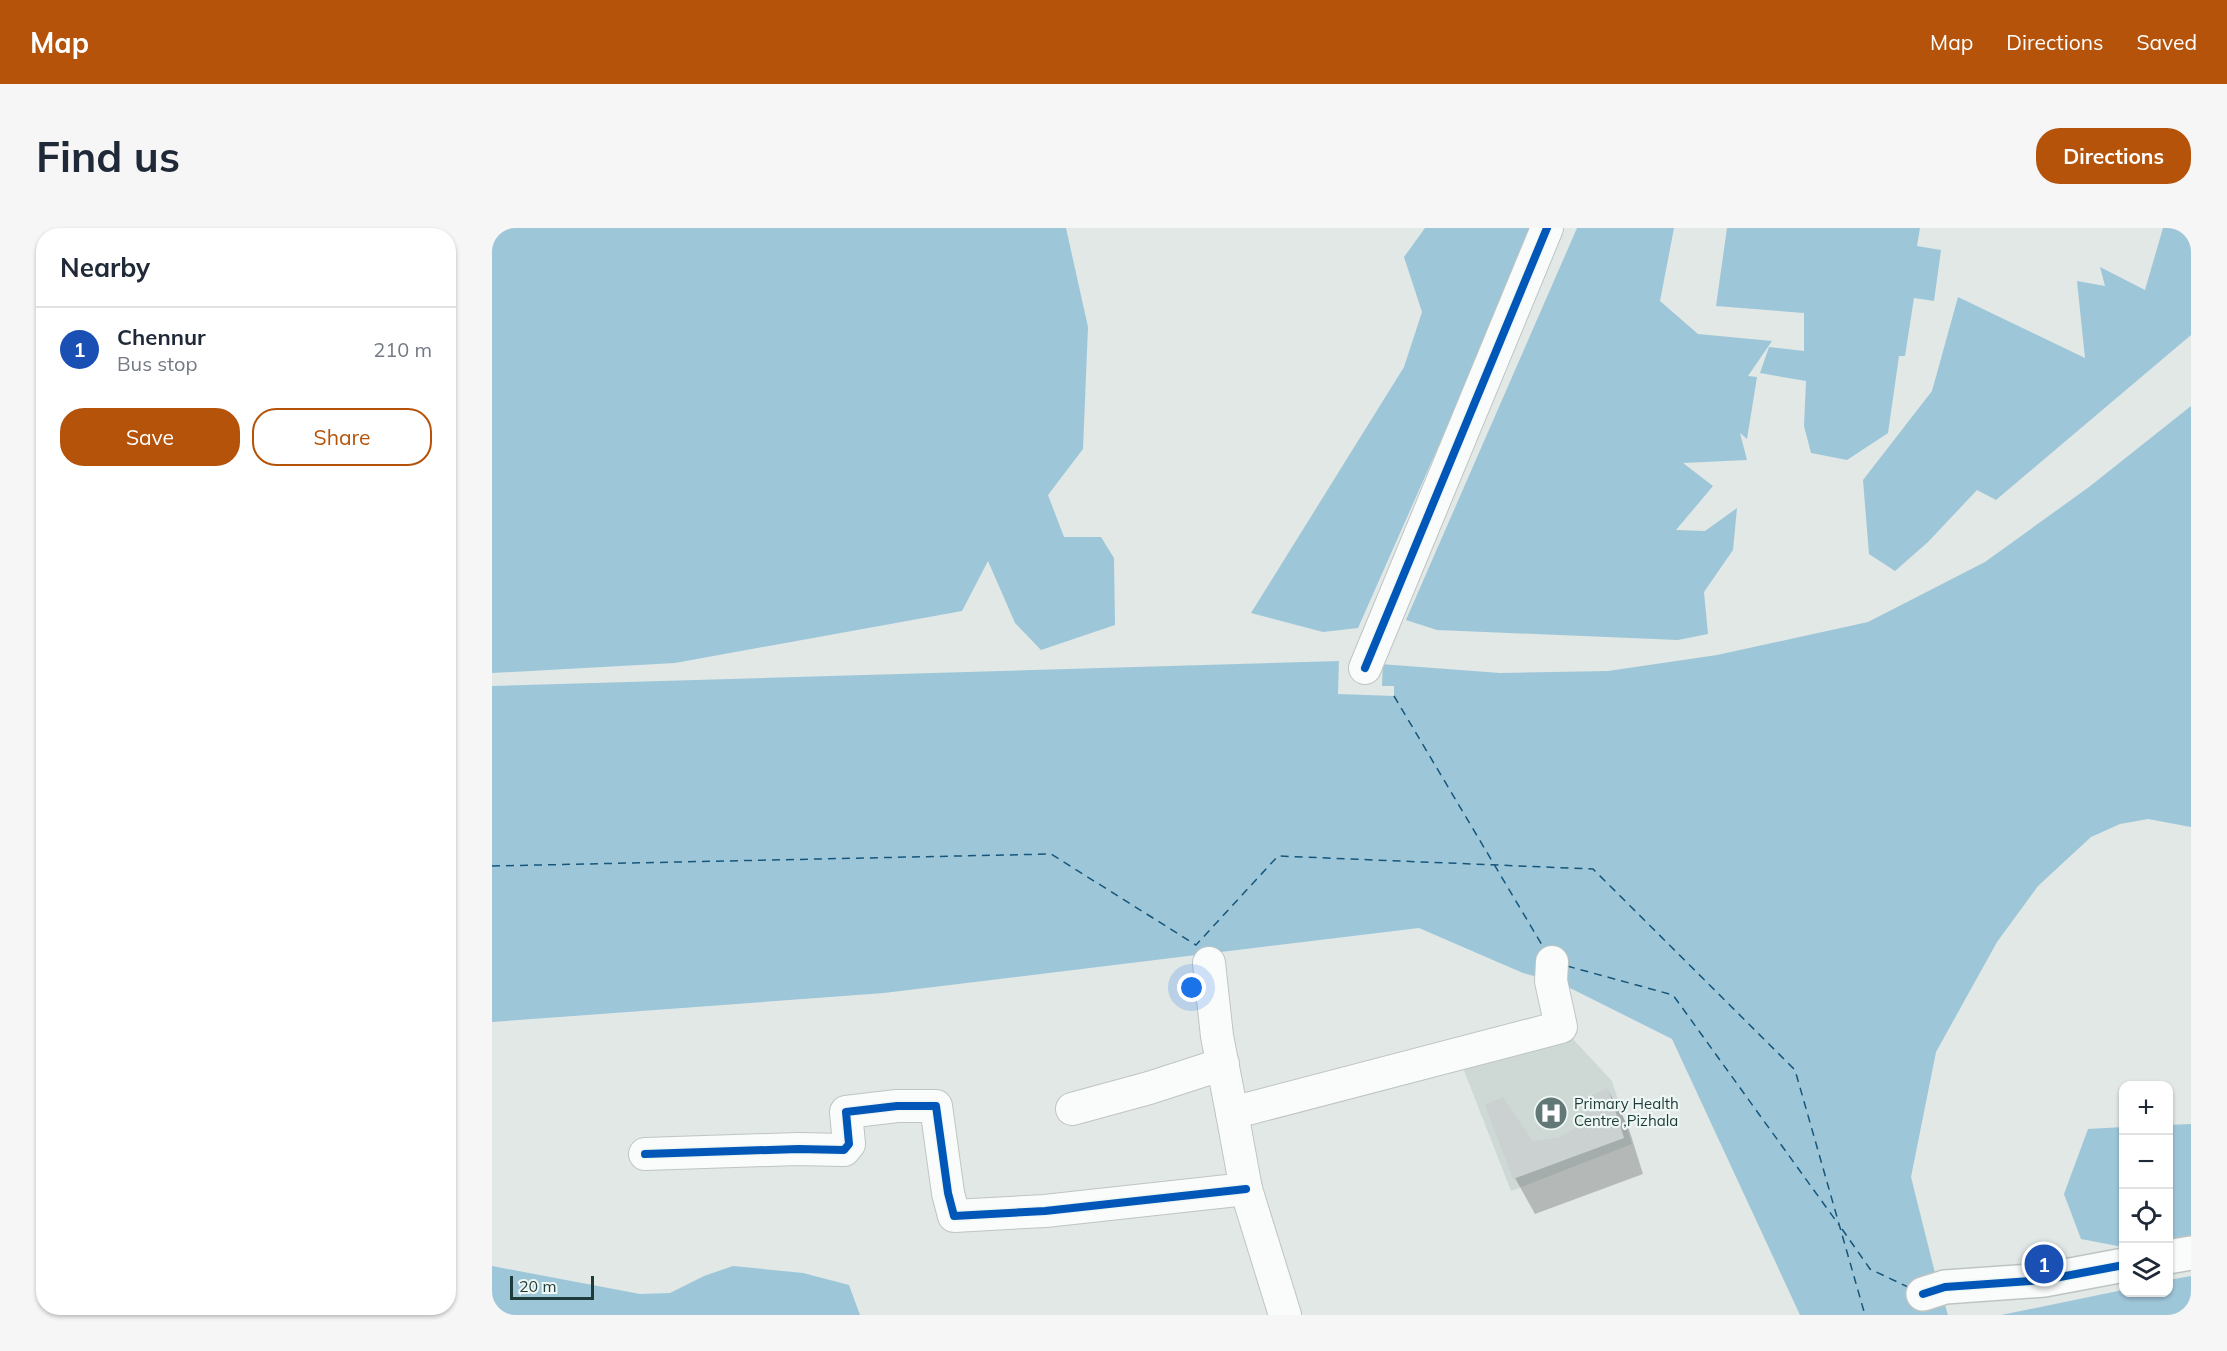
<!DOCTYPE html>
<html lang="en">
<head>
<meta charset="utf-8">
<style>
	body { margin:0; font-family:Mulish,sans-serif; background:#f6f6f7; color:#1f2937 }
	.controls { position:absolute; right:18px; bottom:18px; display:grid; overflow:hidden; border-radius:12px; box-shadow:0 2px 4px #0004 }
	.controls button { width:54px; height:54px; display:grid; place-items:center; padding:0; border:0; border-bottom:2px solid #e0e1e3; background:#fff; color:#1f2937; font:30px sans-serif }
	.scale { position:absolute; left:18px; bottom:15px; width:84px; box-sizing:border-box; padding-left:6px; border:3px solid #1e3b39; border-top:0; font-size:16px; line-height:21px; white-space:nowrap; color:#1e3b39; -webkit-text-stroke:4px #eef7f4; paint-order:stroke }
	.you { position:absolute; left:700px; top:760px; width:21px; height:21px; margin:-15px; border:4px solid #fff; border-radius:50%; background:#1a73e8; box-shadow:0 0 0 9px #1a73e833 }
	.badge { display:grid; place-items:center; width:39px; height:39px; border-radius:50%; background:#b45309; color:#fff; font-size:20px; font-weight:700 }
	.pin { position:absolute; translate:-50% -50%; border:3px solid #fff; box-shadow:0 2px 6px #0006 }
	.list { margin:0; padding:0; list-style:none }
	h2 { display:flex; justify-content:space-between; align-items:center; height:78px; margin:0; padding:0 24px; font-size:26px }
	h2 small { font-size:20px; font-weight:400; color:#747a83 }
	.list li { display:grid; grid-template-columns:39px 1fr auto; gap:18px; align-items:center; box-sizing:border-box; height:84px; padding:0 24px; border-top:2px solid #e0e1e3 }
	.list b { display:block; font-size:22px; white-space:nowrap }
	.list p { margin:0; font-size:20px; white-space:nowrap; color:#747a83 }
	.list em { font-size:20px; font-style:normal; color:#747a83 }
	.actions { display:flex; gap:12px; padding:18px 24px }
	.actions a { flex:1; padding:14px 0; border:2px solid #b45309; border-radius:24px; text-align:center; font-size:21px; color:#b45309 }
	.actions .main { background:#b45309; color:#fff }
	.icon { flex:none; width:33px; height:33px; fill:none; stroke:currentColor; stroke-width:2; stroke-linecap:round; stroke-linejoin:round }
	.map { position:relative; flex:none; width:1699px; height:1087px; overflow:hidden; border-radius:24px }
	header { display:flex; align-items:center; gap:36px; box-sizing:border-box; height:84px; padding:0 30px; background:#b45309; color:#fff }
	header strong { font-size:28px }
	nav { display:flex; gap:33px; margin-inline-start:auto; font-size:21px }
	.intro { display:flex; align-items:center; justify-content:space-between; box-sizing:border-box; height:144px; padding:0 36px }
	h1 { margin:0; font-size:42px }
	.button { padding:15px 27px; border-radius:24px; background:#b45309; color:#fff; font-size:21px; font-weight:700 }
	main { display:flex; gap:36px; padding:0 36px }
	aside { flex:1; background:#fff; border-radius:24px; box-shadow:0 2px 4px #0004 }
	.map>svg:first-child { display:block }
</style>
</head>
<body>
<header>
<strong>Map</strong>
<nav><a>Map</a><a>Directions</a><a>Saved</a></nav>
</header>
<div class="intro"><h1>Find us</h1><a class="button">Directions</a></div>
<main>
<aside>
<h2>Nearby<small></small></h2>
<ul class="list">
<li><span class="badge" style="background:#1a4fb4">1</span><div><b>Chennur</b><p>Bus stop</p></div><em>210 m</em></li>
</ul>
<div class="actions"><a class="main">Save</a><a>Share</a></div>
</aside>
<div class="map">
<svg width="1699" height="1087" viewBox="0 0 1699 1087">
	<rect width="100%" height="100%" fill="#e1e8e6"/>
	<path fill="#ced9d6" d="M1081,811l39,42 20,63 -121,47 -48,-123z"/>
	<g fill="#9ec6d9">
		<path d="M0,0h574l22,99 -5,122 -35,46 16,42h37l13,21 1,67 -74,25 -26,-27 -27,-62 -26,50 -287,52 -183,10z"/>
		<path d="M933,0h110l-177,400 -35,4 -72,-19 153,-246 18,-55 -18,-55z"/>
		<path d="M1085,0h97l-14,73 38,33 74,7 -24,35 9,1 -10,62 -7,-6 7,27 -64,3 30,23 -37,44 29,1 32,-23 -4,42 -29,42 4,42 -30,6 -241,-10 -31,-10z"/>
		<path d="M1235,0h193l-3,18 24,4 -7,51 -20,-3 -9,58h-6l-11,77 -41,27 -36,-7 -7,-27 2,-45 -46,-8 9,-26 35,4v-38l-88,-7z"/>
		<path d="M1671,0h28v107l-195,165 -19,-10 -49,52 -33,29 -26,-17 -6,-74 69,-89 26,-94 127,61 -8,-77 28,5 -5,-19 45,23z"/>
		<path d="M1699,178v421l-43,-8 -28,5 -29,13 -53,49 -41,56 -61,110 -25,125 24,96 13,42h-148l-128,-276 -110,-55 -39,-11 -104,-45 -535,65 -392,29v-336l848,-25 160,12 108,-2 109,-16 151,-33 117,-60 104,-75z"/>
		<path d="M1699,896v122l-23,5v-126z"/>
		<path d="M1631,899h1l-1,120 -42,-8 -17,-45 24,-65z"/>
		<path d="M0,1038l148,28 30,-1 34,-17 29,-10 70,7 46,12 11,30h-368z"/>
		<path d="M1699,1048v39h-190l122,-25 1,2h44l1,-12z"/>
	</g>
	<path fill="#e1e8e6" d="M847,430l44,3 -1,25h12v10l-56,-2z"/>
	<path fill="#0003" d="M1116,862l20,36 15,48 -108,40 -20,-36 17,-36 28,-3 25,-16z"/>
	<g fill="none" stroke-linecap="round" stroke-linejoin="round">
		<g stroke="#16567a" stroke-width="1.5" stroke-dasharray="8 6" stroke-linecap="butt">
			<path d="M902,468l151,254"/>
			<path d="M0,638l559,-12 145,91 82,-89 315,13 202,201 70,245"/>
			<path d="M1075,738l106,29 166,230"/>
			<path d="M1350,1001l28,40 38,18"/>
		</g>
	</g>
	<path fill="#cbd1d0" d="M1116,860l16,50 -111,41 -28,-74 18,-8 30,44 27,-4 24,-14 1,-25z"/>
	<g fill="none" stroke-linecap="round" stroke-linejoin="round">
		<g stroke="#bec5c3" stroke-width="34">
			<g id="street">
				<path d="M873,440l182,-440"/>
				<path d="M717,735l8,73 15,77"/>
				<path d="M580,881l77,-21 74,-24"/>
				<path d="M153,926l153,-5 46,1 5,-6 -3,-32 51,-6h39l12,87 6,23 91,-5 201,-22"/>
				<path d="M793,1087l-39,-126 -14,-76 329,-86 -10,-46 1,-19"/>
			</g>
		</g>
		<g stroke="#bdc5c3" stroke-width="36">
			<g id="secondary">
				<path d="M1676,1029l23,-4"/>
				<path d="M1431,1066l22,-7 99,-7 80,-15"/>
			</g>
		</g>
		<use href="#street" stroke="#fafcfb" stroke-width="32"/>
		<use href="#secondary" stroke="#fafcfb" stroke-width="33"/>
		<g stroke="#eef7f4" stroke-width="11">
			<g id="cycleway">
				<path d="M873,440l182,-440"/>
				<path d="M153,926l153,-5 46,1 5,-6 -3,-32 51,-6h39l12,87 6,23 91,-5 201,-22"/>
				<path d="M1431,1066l22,-7 99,-7 80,-15"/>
			</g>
		</g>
		<use href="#cycleway" stroke="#0057b8" stroke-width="8"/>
	</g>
	<defs>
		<g id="hospital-disc" transform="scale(1.725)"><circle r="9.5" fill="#627876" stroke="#eef7f4"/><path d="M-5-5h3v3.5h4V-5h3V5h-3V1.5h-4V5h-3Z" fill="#fff"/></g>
	</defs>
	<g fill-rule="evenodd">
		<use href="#hospital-disc" x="1059" y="885"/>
	</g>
	<g text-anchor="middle" stroke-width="4.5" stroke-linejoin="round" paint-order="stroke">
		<g font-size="15" fill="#1e3b39" stroke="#eef7f4" text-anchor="start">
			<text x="1082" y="881">Primary Health<tspan x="1082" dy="17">Centre ,Pizhala</tspan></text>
		</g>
	</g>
</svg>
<div class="controls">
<button>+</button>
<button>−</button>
<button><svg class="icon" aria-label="locate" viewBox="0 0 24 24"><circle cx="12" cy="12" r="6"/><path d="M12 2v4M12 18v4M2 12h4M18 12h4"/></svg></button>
<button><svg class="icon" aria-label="layers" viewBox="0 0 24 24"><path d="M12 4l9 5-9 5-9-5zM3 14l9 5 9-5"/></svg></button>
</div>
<div class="scale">20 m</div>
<div class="you"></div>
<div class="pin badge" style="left:1552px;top:1036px;background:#1a4fb4">1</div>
</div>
</main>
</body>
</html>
